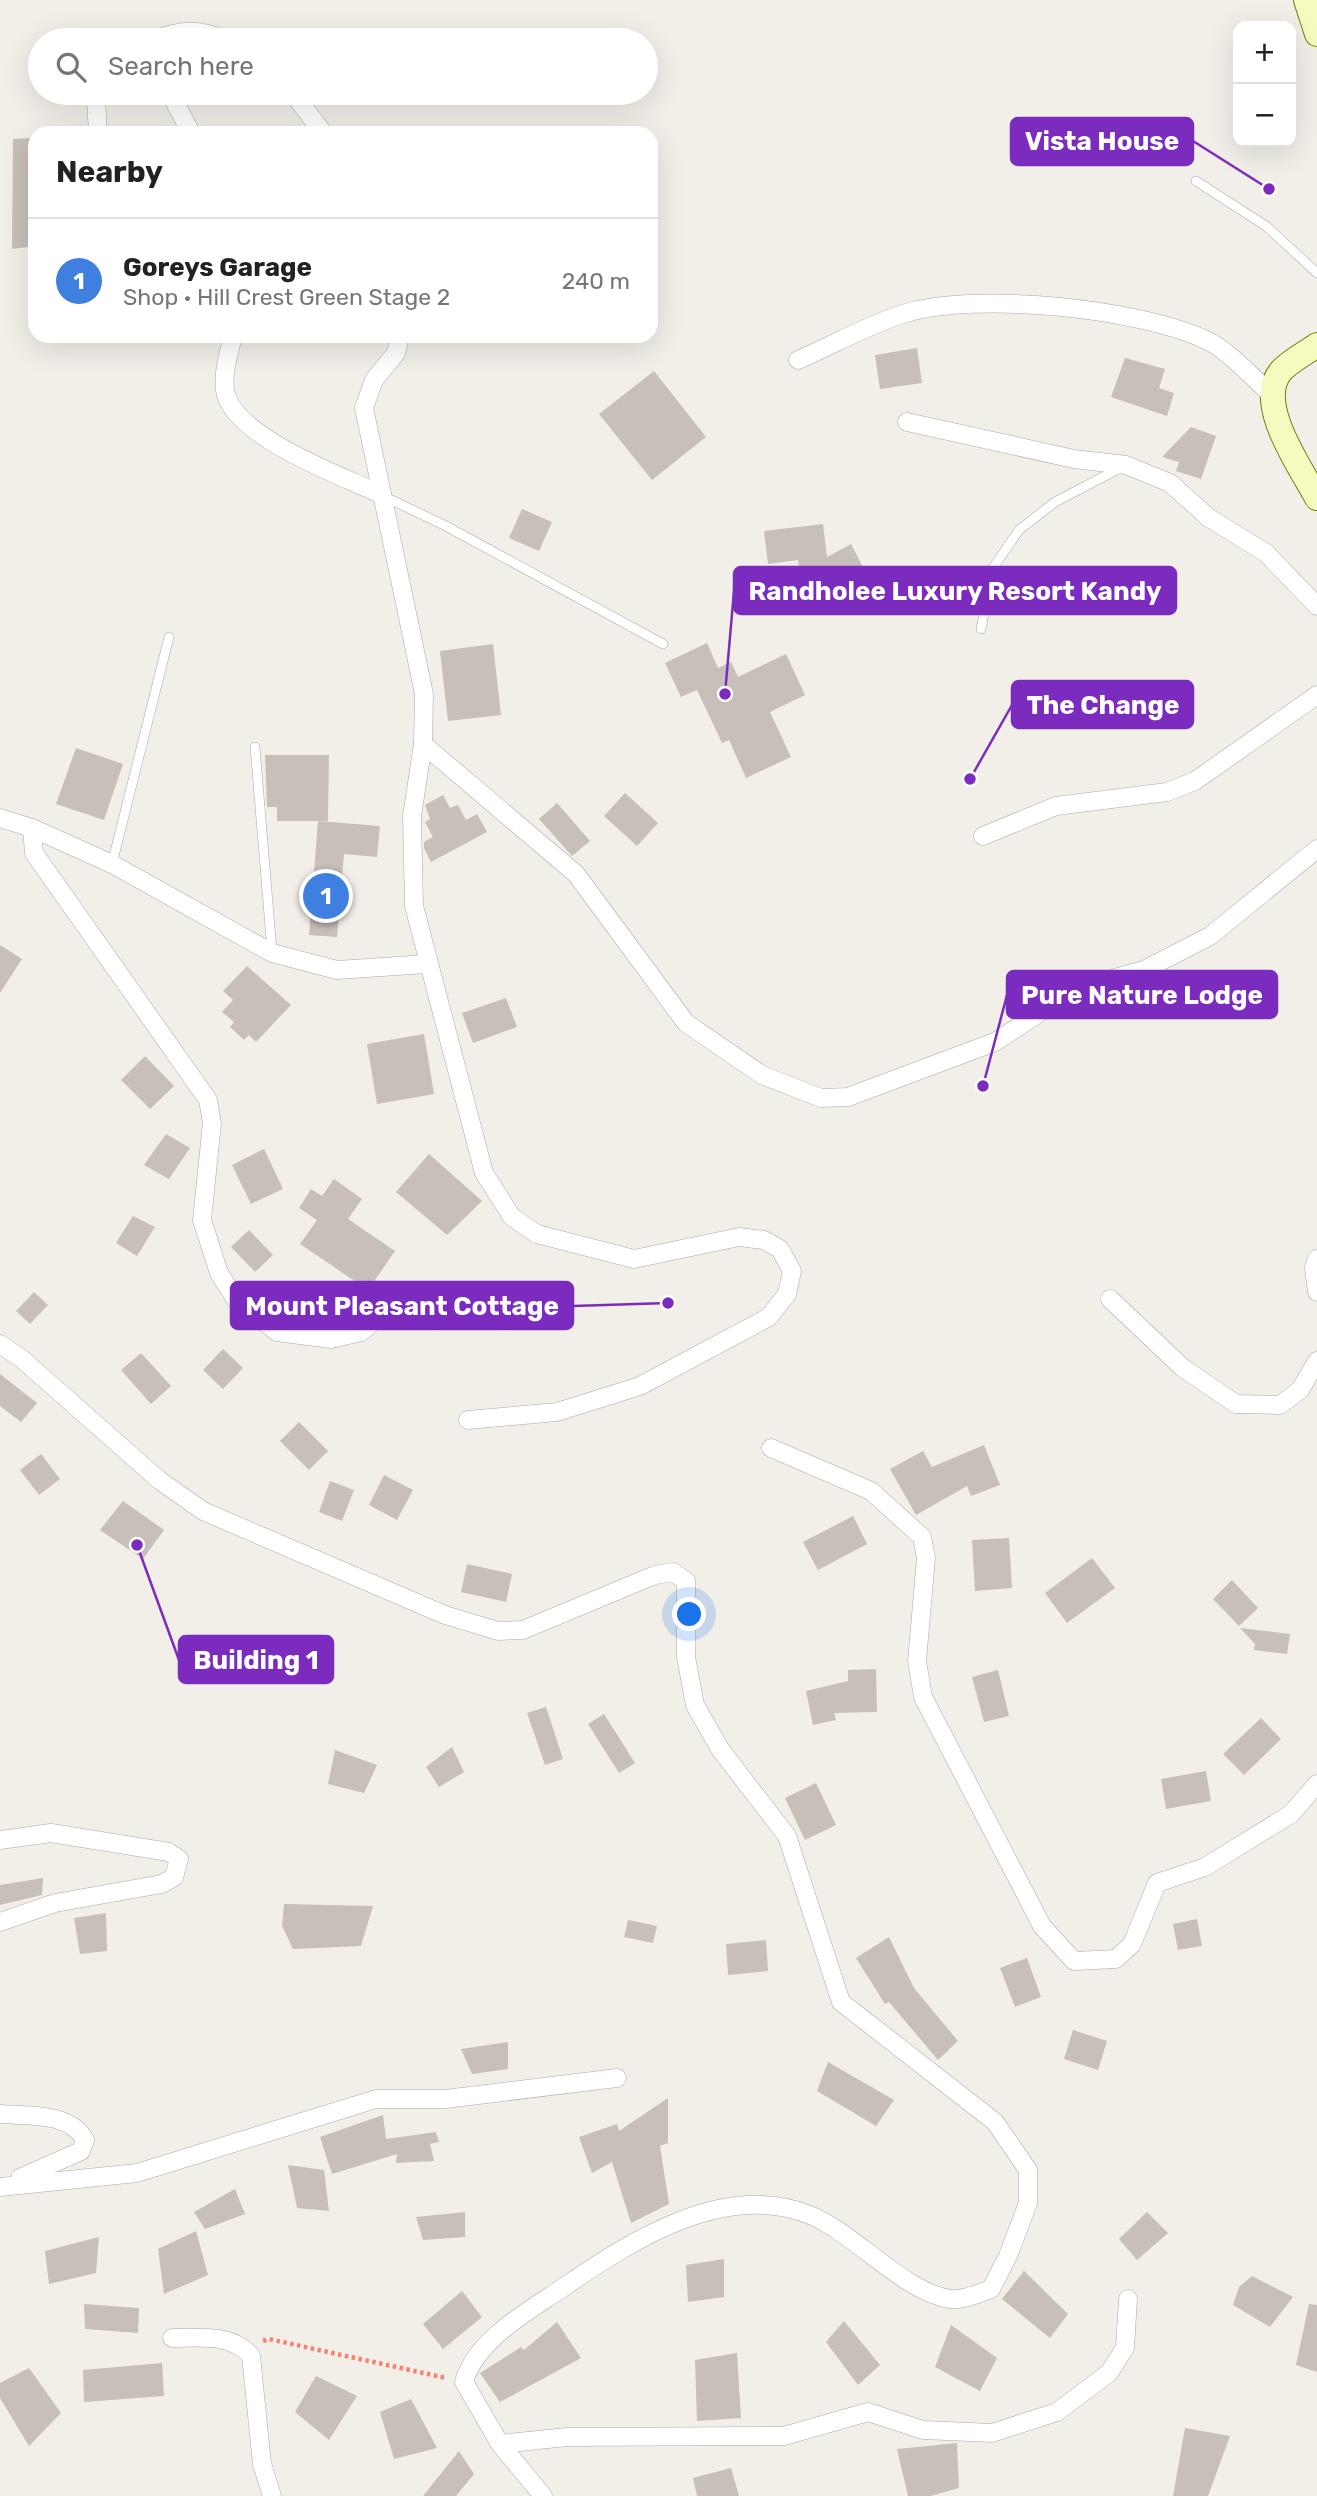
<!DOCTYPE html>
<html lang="en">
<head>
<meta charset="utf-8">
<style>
	body { margin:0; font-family:Rubik,sans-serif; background:#f2f2f2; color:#222 }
	.controls { position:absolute; right:21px; top:21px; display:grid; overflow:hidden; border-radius:14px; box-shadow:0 7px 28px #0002 }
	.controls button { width:63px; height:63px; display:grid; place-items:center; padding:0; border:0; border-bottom:2px solid #e0e0e0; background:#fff; color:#222; font:35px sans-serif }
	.you { position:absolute; left:690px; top:1615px; width:24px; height:24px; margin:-18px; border:5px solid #fff; border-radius:50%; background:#1a73e8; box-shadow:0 0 0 10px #1a73e833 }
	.badge { display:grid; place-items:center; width:46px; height:46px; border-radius:50%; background:#d93025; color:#fff; font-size:23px; font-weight:700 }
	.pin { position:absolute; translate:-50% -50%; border:4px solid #fff; box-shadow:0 2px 7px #0006 }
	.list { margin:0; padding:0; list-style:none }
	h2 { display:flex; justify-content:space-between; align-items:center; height:91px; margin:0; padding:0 28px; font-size:30px }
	h2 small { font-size:23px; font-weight:400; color:#767676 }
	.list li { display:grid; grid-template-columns:46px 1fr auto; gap:21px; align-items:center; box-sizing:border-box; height:126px; padding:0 28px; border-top:2px solid #e0e0e0 }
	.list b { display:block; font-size:26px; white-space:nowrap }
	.list p { margin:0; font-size:23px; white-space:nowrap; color:#767676 }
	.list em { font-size:23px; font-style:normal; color:#767676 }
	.icon { flex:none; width:38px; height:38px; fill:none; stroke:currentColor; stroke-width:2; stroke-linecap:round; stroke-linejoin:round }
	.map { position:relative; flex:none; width:1317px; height:2496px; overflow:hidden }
	.search { position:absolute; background:#fff; box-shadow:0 7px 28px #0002; left:28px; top:28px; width:630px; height:77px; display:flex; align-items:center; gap:18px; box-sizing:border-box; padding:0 24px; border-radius:38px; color:#767676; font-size:26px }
	.panel { position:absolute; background:#fff; box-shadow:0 7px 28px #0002; left:28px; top:126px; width:630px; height:217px; border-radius:21px }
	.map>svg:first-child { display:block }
</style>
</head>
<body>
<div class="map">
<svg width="1317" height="2496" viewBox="0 0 1317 2496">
	<rect width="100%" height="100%" fill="#f2efe9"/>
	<g fill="#c7bfb8">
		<path d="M35,138v108l-23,3 1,-110z"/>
		<path d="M917,348l5,35 -42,6 -5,-34z"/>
		<path d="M1125,358l40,11 -6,19 15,5 -7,23 -56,-19z"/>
		<path d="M654,371l52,66 -54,43 -53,-66z"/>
		<path d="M1191,427l25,9 -15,43 -25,-8 3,-9 -17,-5z"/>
		<path d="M522,509l30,13 -13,29 -30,-13z"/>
		<path d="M823,524l4,33 24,-13 21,41 -18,9 -50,8 -6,-42 -30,4 -4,-33z"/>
		<path d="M707,643l11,25 13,-6 7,15 48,-23 19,41 -35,17 21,45 -45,21 -17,-38 -7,3 -25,-53 -16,7 -16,-34z"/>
		<path d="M493,644l8,71 -53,6 -8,-70z"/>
		<path d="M76,748l47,16 -19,56 -48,-16z"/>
		<path d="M265,755h64l-1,66h-51v-14h-10z"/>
		<path d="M625,793l33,30 -21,23 -33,-30z"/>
		<path d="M443,795l7,13 8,-3 8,15 11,-6 10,18 -56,30 -7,-14v-6l9,-5 -8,-15 5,-3 -5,-14z"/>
		<path d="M557,803l33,38 -18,15 -33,-37z"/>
		<path d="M318,821l62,5 -3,31 -33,-3 -7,83 -28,-2z"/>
		<path d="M0,945l22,14 -22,34z"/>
		<path d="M247,966l44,39 -35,37 -7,-7 -5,5 -14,-13 4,-5 -12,-10 11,-12 -10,-9z"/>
		<path d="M506,998l11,29 -44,16 -11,-30z"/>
		<path d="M424,1034l10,60 -57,10 -10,-60z"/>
		<path d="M145,1056l29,30 -24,23 -29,-29z"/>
		<path d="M166,1134l24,14 -21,31 -25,-14z"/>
		<path d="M264,1149l19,40 -32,15 -19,-39z"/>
		<path d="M429,1154l53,47 -35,34 -51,-43z"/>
		<path d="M334,1179l28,20 -14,20 47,32 -27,39 -68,-46 17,-24 -18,-12 12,-19 11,7z"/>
		<path d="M133,1216l22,11 -18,29 -21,-13z"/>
		<path d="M249,1230l24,25 -18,17 -24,-25z"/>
		<path d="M34,1292l14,13 -18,19 -14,-13z"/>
		<path d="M223,1349l20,19 -20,21 -20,-19z"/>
		<path d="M141,1353l30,33 -20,18 -30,-34z"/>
		<path d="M0,1374l37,29 -16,19 -21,-16z"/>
		<path d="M299,1422l29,29 -19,19 -29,-29z"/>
		<path d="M984,1445l16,40 -29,11 -4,-10 -51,29 -26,-46 33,-18 9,16z"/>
		<path d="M41,1454l19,25 -21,16 -19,-25z"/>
		<path d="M384,1475l29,15 -16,30 -28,-15z"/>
		<path d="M330,1481l24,9 -12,31 -23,-9z"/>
		<path d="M123,1501l41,29 -21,29 -43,-29z"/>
		<path d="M853,1516l14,28 -49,26 -15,-28z"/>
		<path d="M1009,1538l3,50 -37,3 -3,-51z"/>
		<path d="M1092,1558l23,30 -48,35 -22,-30z"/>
		<path d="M467,1564l45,10 -6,28 -45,-10z"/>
		<path d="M1232,1580l26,28 -19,18 -26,-27z"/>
		<path d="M1240,1628l50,6 -3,20 -33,-4 1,-6z"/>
		<path d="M876,1669l1,43 -43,1 2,7 -23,5 -7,-34 42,-10v-11z"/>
		<path d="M998,1670l11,46 -25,6 -12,-45z"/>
		<path d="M546,1707l17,52 -18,6 -18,-52z"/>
		<path d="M604,1714l31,49 -16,10 -31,-49z"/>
		<path d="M1261,1718l20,21 -37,36 -21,-21z"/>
		<path d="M452,1747l12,25 -25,15 -13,-20z"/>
		<path d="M335,1750l42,15 -13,28 -36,-9z"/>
		<path d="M1206,1771l5,30 -45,8 -5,-30z"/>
		<path d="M816,1783l20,42 -31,15 -20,-42z"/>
		<path d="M43,1878l-1,17 -42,10v-20z"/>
		<path d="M284,1904l89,2 -12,40 -68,3 -11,-23z"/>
		<path d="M106,1913l1,38 -27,3 -6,-36z"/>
		<path d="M1197,1919l5,27 -24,4 -5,-26z"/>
		<path d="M628,1920l29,6 -4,17 -29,-6z"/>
		<path d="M889,1937l25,51 44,53 -20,19 -49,-58 -4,2 -29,-46z"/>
		<path d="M766,1940l2,31 -40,4 -2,-31z"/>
		<path d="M1027,1958l14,39 -26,10 -15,-39z"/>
		<path d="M1073,2030l34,11 -9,29 -34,-11z"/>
		<path d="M508,2042v27l-36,5 -11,-25z"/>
		<path d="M828,2062l66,38 -18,26 -59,-35z"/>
		<path d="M668,2098v45l-8,3 9,58 -38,19 -19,-61 -20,11 -13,-36 38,-13 2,7z"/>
		<path d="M383,2115l3,24 50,-7 3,10 -9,2 4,17 -38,2 1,-9 -65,20 -12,-37z"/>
		<path d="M288,2165l36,5 5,41 -32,-3z"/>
		<path d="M235,2189l10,25 -40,15 -11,-17z"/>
		<path d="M465,2212v25l-42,3 -7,-23z"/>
		<path d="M1147,2212l21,21 -31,27 -18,-21z"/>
		<path d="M196,2231l12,44 -44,19 -6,-45z"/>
		<path d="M99,2237l-3,36 -47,11 -4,-33z"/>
		<path d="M724,2259v38l-36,5 -2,-37z"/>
		<path d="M1024,2271l44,43 -18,24 -48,-39z"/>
		<path d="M1252,2276l41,21 -23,30 -37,-22 6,-18z"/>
		<path d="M462,2291l20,26 -39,32 -20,-25z"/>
		<path d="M84,2304l55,4 -1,25 -53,-4z"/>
		<path d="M1309,2304l8,1v67l-21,-7z"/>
		<path d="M844,2321l36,44 -22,20 -32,-43z"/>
		<path d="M557,2322l24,36 -81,44 -20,-29 41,-26 3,3z"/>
		<path d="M951,2325l46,33 -17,33 -45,-24z"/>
		<path d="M737,2353l4,65 -44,3 -2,-61z"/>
		<path d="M162,2363l2,33 -80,6 -1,-32z"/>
		<path d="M29,2368l32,45 -32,33 -29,-48v-15z"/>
		<path d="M316,2376l41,20 -28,44 -34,-28z"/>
		<path d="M411,2399l26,49 -43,11 -14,-47z"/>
		<path d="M1185,2428l45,8 -22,60h-35z"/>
		<path d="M957,2443l2,45 -28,8h-23l-11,-47z"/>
		<path d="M459,2451l15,23 -18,22h-33z"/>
		<path d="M731,2468l8,28h-42l-4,-18z"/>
	</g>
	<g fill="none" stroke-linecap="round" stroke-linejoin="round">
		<g stroke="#a9a9a9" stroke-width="10">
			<g id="lane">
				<path d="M1196,181l70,45 51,47"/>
				<path d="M383,496l63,30 217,118"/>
				<path d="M981,629l12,-61 26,-38 36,-28 67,-35"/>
				<path d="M255,747l17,204"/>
				<path d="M112,864l57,-227"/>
			</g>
		</g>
		<g stroke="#a9a9a9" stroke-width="19">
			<g id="street">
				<path d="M155,40c26,-11 45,-11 71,0"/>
				<path d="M170,93l21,40"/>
				<path d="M293,93l30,40"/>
				<path d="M98,133l-2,-34 4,-6"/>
				<path d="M233,336c-4,17 -12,41 -7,59 13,44 116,81 156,100"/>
				<path d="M400,336l-4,17 -22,27 -10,28 60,286 -1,50 -11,72 2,90 70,267 28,44 25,17 97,25 105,-22 25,3 16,9 12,22 -5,23 -18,23 -129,69 -83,26 -89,8"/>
				<path d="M798,360c35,-15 71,-36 108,-47 73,-21 230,-5 300,27 21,9 48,39 66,55"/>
				<path d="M907,422l167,37 52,6 44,18 39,35 57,35 51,53"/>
				<path d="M423,744l153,130 110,149 76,52 59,23 27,-1 147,-55 81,-53 68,-19 66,-34 107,-87"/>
				<path d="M0,818l32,10 80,36 160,89 65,17 90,-6"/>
				<path d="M32,828l2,25 174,247 4,23 -10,97 17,53 17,27 41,32 54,7 30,-7 48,-40"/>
				<path d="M983,836l73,-30 111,-14 28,-11 122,-86"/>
				<path d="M1317,1259l-3,8 3,25"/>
				<path d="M1110,1299l73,69 53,36 44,1 20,-15 17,-29"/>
				<path d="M0,1344l22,15 137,121 44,31 242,104 53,16 25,-1 132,-55 18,-3 13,9v76l9,48 25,44 67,87 54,166 154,120 33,48v33l-20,53 -17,33c-12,4 -28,12 -41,10 -46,-7 -96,-66 -140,-84 -86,-35 -181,27 -249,74 -34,23 -85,51 -97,93l36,62 43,52"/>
				<path d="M771,1448l100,43 51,46 4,21 -9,103 6,36 119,229 32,35 42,-2 16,-15 25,-61 48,-16 86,-53 26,-30"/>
				<path d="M0,1840l51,-7 118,19 10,7 -5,18 -12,7 -107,19 -55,19"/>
				<path d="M0,2114c28,2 70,-2 85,26l-4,11 -61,27"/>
				<path d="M0,2187l137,-14 239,-74h69l172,-21"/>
				<path d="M172,2338c29,0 59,-5 79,18l11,108 10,32"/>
				<path d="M500,2444l67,-7 217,-1 84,-24 55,18 69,3 65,-21 52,-39 16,-25 3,-49"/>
			</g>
		</g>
		<g stroke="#707d05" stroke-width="26">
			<g id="secondary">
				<path d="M1306,0l11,34"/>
				<path d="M1317,345c-11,8 -27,16 -36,26 -27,32 20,97 36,127"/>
			</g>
		</g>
		<path stroke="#fa8072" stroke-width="4.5" stroke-dasharray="3.5 3.5" stroke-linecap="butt" d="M263,2341l6,-2 177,39"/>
		<use href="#lane" stroke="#fff" stroke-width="9"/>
		<use href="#street" stroke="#fff" stroke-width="18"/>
		<use href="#secondary" stroke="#f7fabf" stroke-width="24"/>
	</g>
	<path fill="none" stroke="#7b2cbf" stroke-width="2.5" d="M1269 189L1193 141M725 694L734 591M970 779L1012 705M983 1086L1007 995M668 1303L573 1306M137 1545L179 1660"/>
	<g fill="#7b2cbf" stroke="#fff" stroke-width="2.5">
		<circle cx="1269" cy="189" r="7"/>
		<circle cx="725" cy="694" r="7"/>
		<circle cx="970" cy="779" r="7"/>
		<circle cx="983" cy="1086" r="7"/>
		<circle cx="668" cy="1303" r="7"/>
		<circle cx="137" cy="1545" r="7"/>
	</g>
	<g fill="#7b2cbf" stroke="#7b2cbf" stroke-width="2.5">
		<rect x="1011" y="118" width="182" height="47" rx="7"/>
		<rect x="734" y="567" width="442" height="47" rx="7"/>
		<rect x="1012" y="681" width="181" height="47" rx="7"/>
		<rect x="1007" y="971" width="270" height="47" rx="7"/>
		<rect x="231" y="1282" width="342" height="47" rx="7"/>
		<rect x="179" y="1636" width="154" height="47" rx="7"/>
	</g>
	<g font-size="26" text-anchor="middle" font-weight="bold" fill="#fff">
		<text x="1102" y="150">Vista House</text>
		<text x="955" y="600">Randholee Luxury Resort Kandy</text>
		<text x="1103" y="714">The Change</text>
		<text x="1142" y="1004">Pure Nature Lodge</text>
		<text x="402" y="1315">Mount Pleasant Cottage</text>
		<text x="256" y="1669">Building 1</text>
	</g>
</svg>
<div class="controls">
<button>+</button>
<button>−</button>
</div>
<div class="you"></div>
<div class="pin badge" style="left:326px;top:896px;background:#3f7fe0">1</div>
<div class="search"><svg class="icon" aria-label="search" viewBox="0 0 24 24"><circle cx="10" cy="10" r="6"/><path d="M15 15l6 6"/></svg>Search here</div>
<section class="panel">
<h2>Nearby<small></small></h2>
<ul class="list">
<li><span class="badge" style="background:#3f7fe0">1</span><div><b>Goreys Garage</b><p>Shop · Hill Crest Green Stage 2</p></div><em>240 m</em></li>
</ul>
</section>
</div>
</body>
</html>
